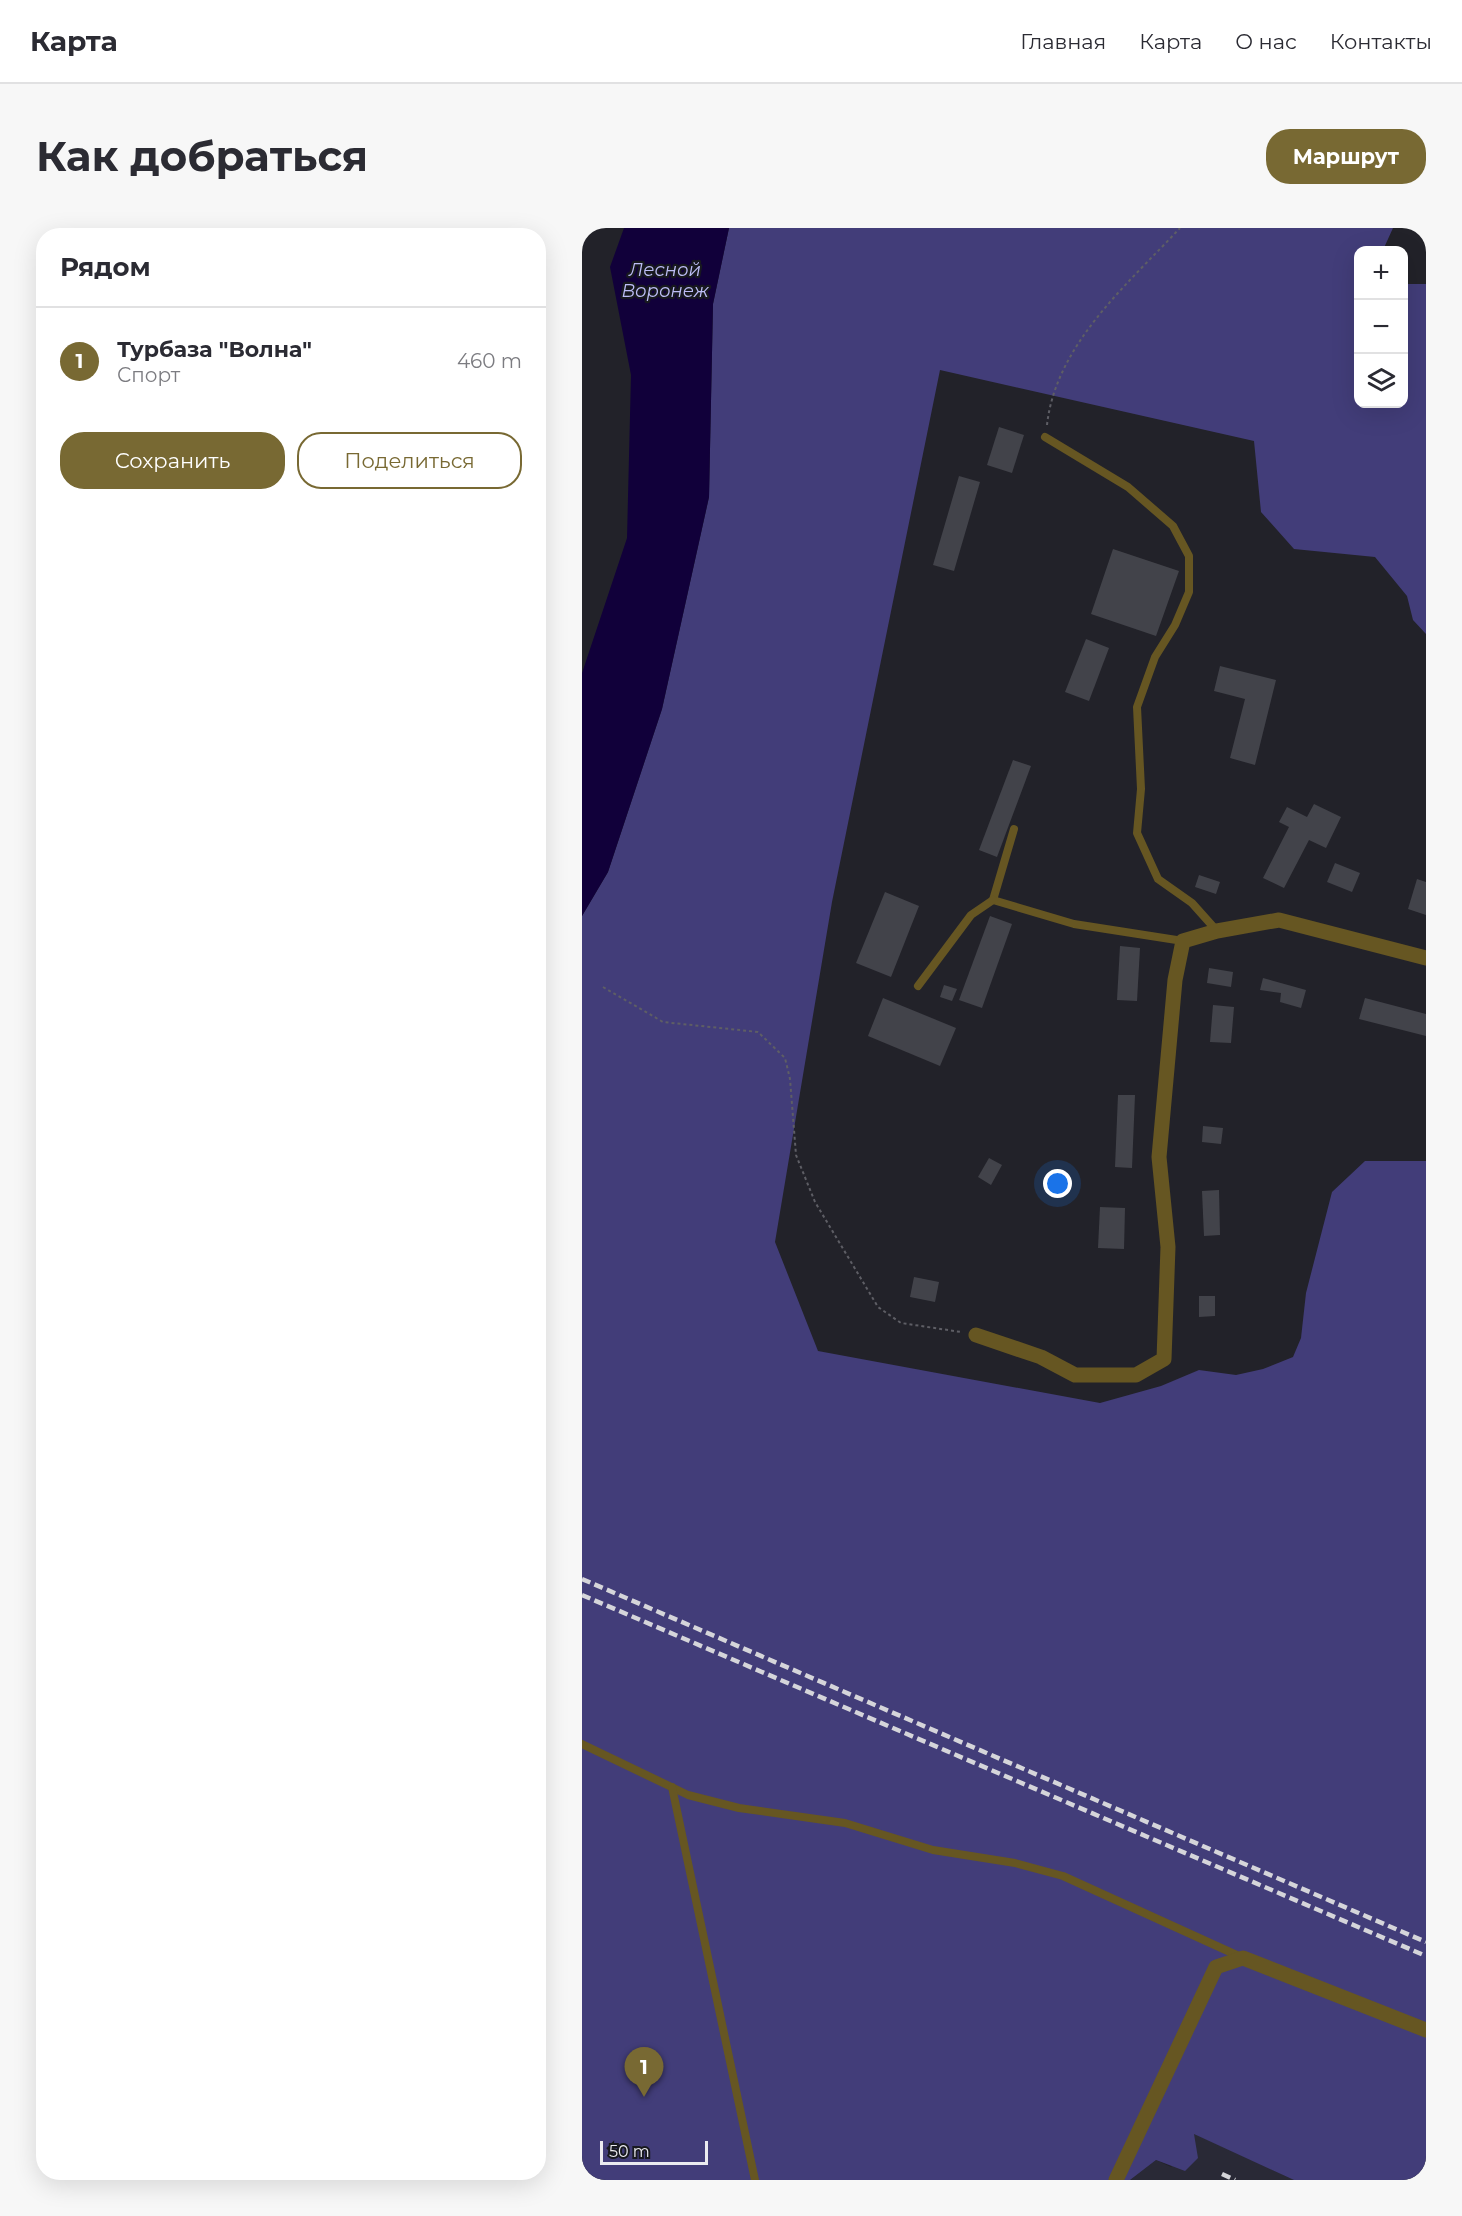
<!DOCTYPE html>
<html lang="ru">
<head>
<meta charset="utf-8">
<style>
	body { margin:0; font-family:Montserrat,sans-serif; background:#f7f7f7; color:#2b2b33 }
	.controls { position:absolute; right:18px; top:18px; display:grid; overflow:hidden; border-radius:12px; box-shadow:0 6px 24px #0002 }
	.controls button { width:54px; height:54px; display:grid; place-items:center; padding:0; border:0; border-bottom:2px solid #e1e1e2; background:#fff; color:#2b2b33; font:30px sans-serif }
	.scale { position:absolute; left:18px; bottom:15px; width:108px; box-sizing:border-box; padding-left:6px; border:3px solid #ebebf0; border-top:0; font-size:16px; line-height:21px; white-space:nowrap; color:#ebebf0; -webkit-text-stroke:4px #18191f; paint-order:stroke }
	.you { position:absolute; left:476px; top:956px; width:21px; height:21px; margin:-15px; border:4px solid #fff; border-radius:50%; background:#1a73e8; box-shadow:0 0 0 9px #1a73e833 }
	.badge { display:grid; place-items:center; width:39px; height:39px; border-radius:50%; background:#786933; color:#fff; font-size:20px; font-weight:700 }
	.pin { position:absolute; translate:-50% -50px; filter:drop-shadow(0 2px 3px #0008) }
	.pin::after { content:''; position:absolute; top:32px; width:21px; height:18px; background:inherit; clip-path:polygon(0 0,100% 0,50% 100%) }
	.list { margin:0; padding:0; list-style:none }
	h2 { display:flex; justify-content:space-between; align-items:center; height:78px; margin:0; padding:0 24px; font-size:26px }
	h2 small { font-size:20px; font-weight:400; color:#7c7c81 }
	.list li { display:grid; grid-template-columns:39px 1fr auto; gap:18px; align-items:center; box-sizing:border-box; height:108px; padding:0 24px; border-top:2px solid #e1e1e2 }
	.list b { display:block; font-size:22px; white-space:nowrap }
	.list p { margin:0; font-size:20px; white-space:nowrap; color:#7c7c81 }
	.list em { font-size:20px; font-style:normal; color:#7c7c81 }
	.actions { display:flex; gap:12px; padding:18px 24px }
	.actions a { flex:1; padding:14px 0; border:2px solid #786933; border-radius:24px; text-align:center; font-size:21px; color:#786933 }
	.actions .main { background:#786933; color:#fff }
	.icon { flex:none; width:33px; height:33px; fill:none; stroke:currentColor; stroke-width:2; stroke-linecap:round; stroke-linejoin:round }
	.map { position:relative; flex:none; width:844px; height:1952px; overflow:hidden; border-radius:24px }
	header { display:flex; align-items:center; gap:36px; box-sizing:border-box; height:84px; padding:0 30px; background:#fff; border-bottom:2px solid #e1e1e2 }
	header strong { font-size:28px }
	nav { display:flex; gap:33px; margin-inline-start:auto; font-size:21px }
	.intro { display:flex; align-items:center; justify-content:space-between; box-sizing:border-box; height:144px; padding:0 36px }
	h1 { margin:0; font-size:42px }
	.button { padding:15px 27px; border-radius:24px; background:#786933; color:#fff; font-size:21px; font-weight:700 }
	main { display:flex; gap:36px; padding:0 36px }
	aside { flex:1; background:#fff; border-radius:24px; box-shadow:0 6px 24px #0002 }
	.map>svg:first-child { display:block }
</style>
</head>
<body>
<header>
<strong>Карта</strong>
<nav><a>Главная</a><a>Карта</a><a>О нас</a><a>Контакты</a></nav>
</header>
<div class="intro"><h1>Как добраться</h1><a class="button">Маршрут</a></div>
<main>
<aside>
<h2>Рядом<small></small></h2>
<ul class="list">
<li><span class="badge">1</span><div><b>Турбаза &quot;Волна&quot;</b><p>Спорт</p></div><em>460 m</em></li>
</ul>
<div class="actions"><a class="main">Сохранить</a><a>Поделиться</a></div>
</aside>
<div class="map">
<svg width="844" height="1952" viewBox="0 0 844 1952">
	<rect width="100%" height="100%" fill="#222229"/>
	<path fill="#292936" d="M611,1905l101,47h-164l26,-20 15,7z"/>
	<path fill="#423d79" d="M147,0h664l-10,22h-25v154h46v-120h22v350l-13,-14 -6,-24 -32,-39 -81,-8 -33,-37 -7,-71 -314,-71 -108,532 -57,340 43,109 282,52 61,-17 38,-16 37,5 27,-6 30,-12 8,-19 5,-45 26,-101 33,-31h61v1019h-132l-100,-46 4,24 -13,13 -29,-11 -26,20h-548v-1264l26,-44 54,-163 47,-212 4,-193z"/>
	<path fill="#11003a" d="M42,0h105l-16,76 -4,193 -47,212 -54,163 -26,44v-243l45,-135 4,-163 -21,-108z"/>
	<g fill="#42434a">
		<path d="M417,199l25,8 -12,38 -25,-8z"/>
		<path d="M377,248l21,6 -26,89 -21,-6z"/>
		<path d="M531,321l66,22 -23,65 -65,-22z"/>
		<path d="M504,411l23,9 -20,53 -24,-9z"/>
		<path d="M638,438l56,14 -21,85 -25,-7 15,-59 -31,-8z"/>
		<path d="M431,532l18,6 -34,91 -18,-7z"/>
		<path d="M732,576l27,13 -15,31 -17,-8 -25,48 -21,-10 26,-51 -10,-5 8,-15 20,10z"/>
		<path d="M753,635l25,10 -8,19 -25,-10z"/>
		<path d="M617,647l21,7 -4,12 -21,-7z"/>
		<path d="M835,651l9,3v33l-18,-6z"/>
		<path d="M303,664l34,14 -28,71 -35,-14z"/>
		<path d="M408,688l22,8 -30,84 -23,-8z"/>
		<path d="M538,718l20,2 -3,53 -20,-1z"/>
		<path d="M627,740l24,4 -2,15 -24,-4z"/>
		<path d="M681,750l43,12 -5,18 -21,-6 1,-9 -21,-3z"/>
		<path d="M362,757l13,4 -5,12 -12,-4z"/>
		<path d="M301,770l73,30 -16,38 -72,-30z"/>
		<path d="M783,770l61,16v22l-67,-17z"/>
		<path d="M631,777l21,2 -3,36 -21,-1z"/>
		<path d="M536,867h17l-3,73 -17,-1z"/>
		<path d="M621,898l20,2 -2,16 -19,-2z"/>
		<path d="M407,930l13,7 -11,20 -13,-8z"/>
		<path d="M637,962l1,45 -16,1 -2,-45z"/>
		<path d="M518,979l25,1 -1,41 -26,-1z"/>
		<path d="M332,1049l25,5 -4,20 -25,-5z"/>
		<path d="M617,1068h16v20l-16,1z"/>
	</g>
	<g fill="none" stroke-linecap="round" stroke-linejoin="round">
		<g stroke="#5e5e65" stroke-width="2" stroke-dasharray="3 3" stroke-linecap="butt">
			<path d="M465,197c9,-81 81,-141 133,-197"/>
			<path d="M21,759l60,35 95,10 27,26 5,21 6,76 19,47 63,105 23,16 60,9"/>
		</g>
		<g stroke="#665622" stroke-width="8">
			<path d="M463,209l83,50 45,39 16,30v36l-14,33 -20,32 -18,50 4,82 -4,44 21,46 34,24 25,28"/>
			<path d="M432,601l-21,71 81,24 109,17"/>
			<path d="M336,758l53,-71 22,-15"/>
			<path d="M0,1516l106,51 51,13 106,15 88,27 82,13 48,13 178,81"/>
			<path d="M90,1559l83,393"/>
		</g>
		<g stroke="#665622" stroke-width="15">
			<path d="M394,1107l65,22 34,18h61l28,-16 4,-112 -9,-90 16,-177 8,-39 34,-10 62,-11 147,38"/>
			<path d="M534,1952l100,-213 27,-9 183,72"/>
		</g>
		<g stroke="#d5d5da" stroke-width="4.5" stroke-dasharray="9 4.5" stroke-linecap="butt">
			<path d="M0,1351l844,363"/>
			<path d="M0,1367l844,361"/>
			<path d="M640,1946l13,6"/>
		</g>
	</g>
	<g text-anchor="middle" stroke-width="4.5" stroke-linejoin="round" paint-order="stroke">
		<g font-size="18" font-style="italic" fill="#bdbdf6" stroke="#18191f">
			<text x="83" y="48">Лесной<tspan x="83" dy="21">Воронеж</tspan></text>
		</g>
	</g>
</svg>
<div class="controls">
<button>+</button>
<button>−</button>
<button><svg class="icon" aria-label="layers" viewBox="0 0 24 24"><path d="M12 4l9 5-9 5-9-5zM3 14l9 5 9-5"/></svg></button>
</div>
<div class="scale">50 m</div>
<div class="you"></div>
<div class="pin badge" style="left:62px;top:1869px">1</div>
</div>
</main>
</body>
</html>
